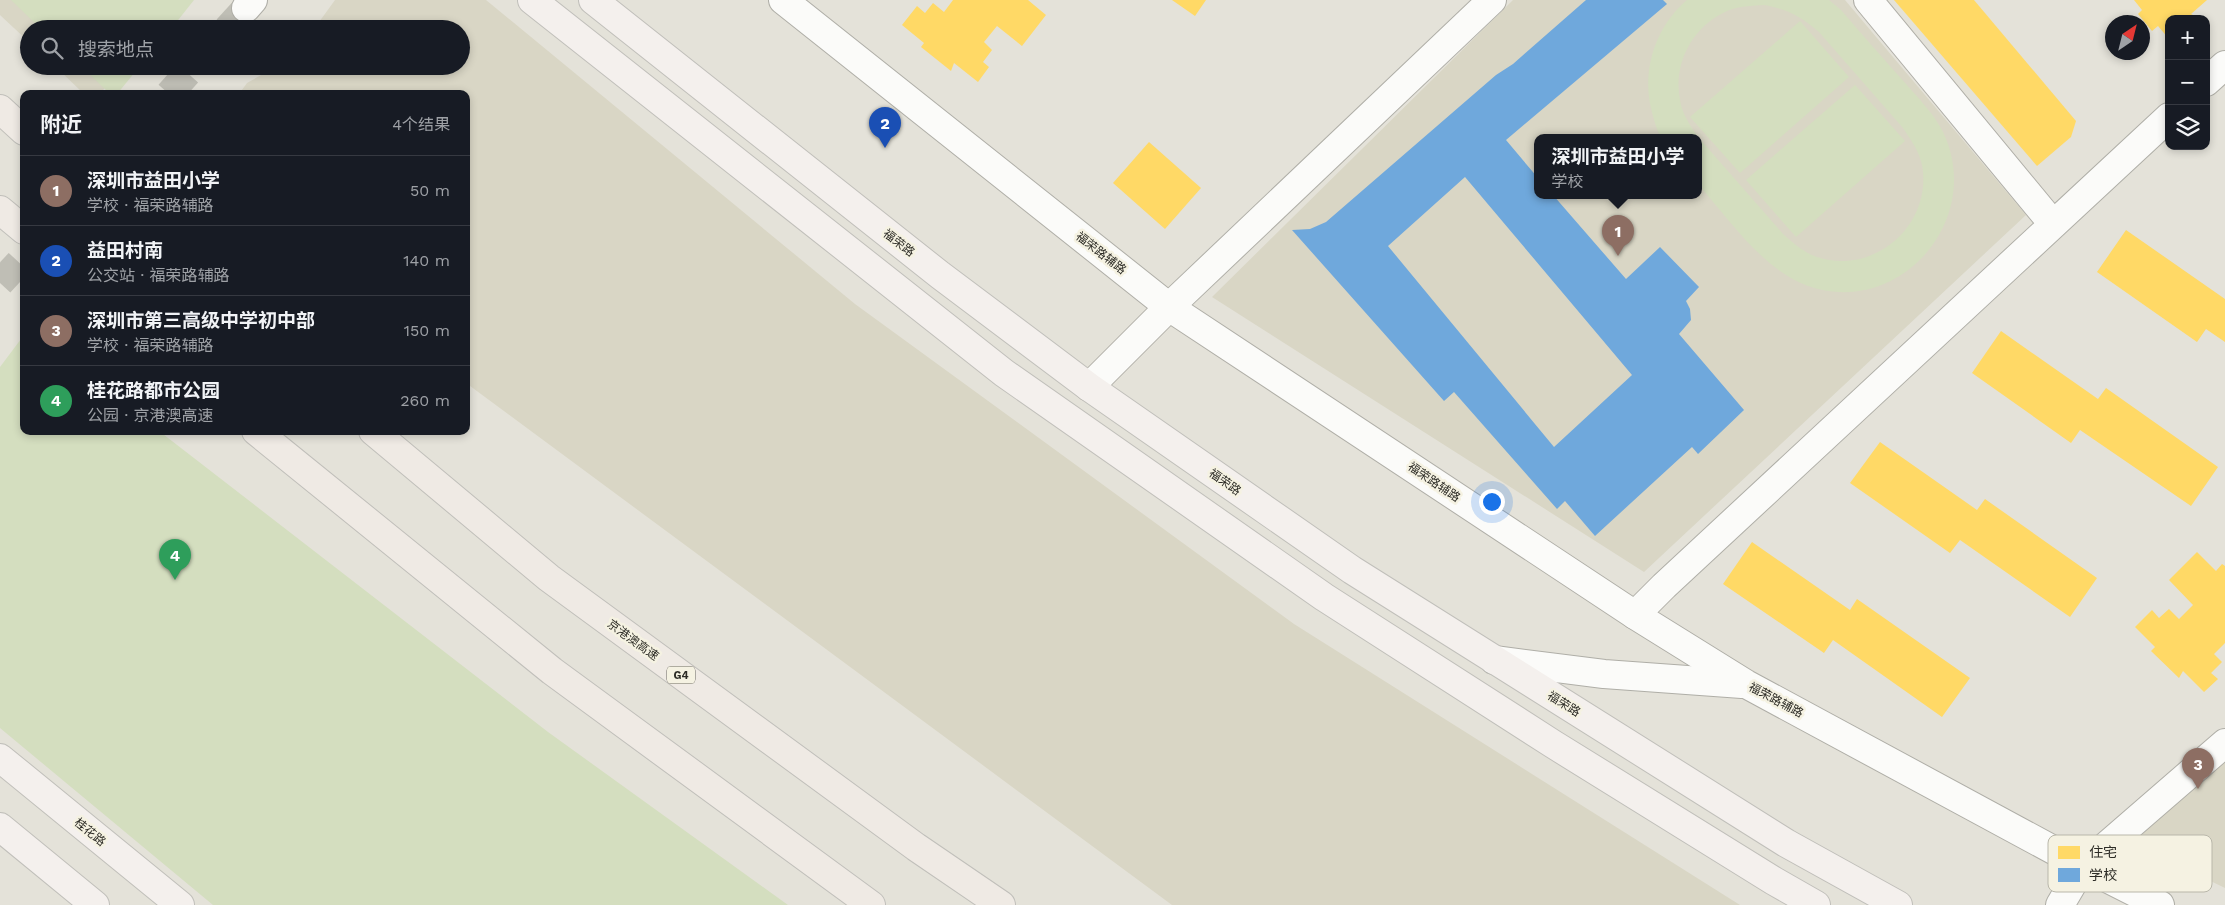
<!DOCTYPE html>
<html lang="zh">
<head>
<meta charset="utf-8">
<style>
	body { margin:0; font-family:"Work Sans","Noto Sans SC",sans-serif; background:#242831; color:#f1f3f6 }
	.controls { position:absolute; right:15px; top:15px; display:grid; overflow:hidden; border-radius:10px; box-shadow:0 2px 8px #0003 }
	.controls button { width:45px; height:45px; display:grid; place-items:center; padding:0; border:0; border-bottom:1px solid #363941; background:#171b24; color:#f1f3f6; font:25px sans-serif }
	.compass { position:absolute; left:2105px; top:15px; width:45px; height:45px; border-radius:50%; background:#171b24; box-shadow:0 2px 8px #0003; rotate:35deg }
	.you { position:absolute; left:1491px; top:501px; width:18px; height:18px; margin:-12px; border:4px solid #fff; border-radius:50%; background:#1a73e8; box-shadow:0 0 0 8px #1a73e833 }
	.badge { display:grid; place-items:center; width:32px; height:32px; border-radius:50%; background:#6d6c65; color:#fff; font-size:16px; font-weight:700 }
	.pin { position:absolute; translate:-50% -41px; filter:drop-shadow(0 1px 2px #0008) }
	.pin::after { content:''; position:absolute; top:26px; width:18px; height:15px; background:inherit; clip-path:polygon(0 0,100% 0,50% 100%) }
	.popup { position:absolute; left:1534px; top:134px; width:168px; height:65px; box-sizing:border-box; display:grid; place-content:center; border-radius:10px; background:#171b24; filter:drop-shadow(0 1px 4px #0005); font-size:16px; white-space:nowrap; color:#9ea1a6 }
	.popup b { font-size:19px; color:#f1f3f6 }
	.popup::after { content:''; position:absolute; left:50%; top:100%; margin-left:-10px; border:10px solid transparent; border-top-color:#171b24 }
	.list { margin:0; padding:0; list-style:none }
	h2 { display:flex; justify-content:space-between; align-items:center; height:65px; margin:0; padding:0 20px; font-size:21px }
	h2 small { font-size:16px; font-weight:400; color:#9ea1a6 }
	.list li { display:grid; grid-template-columns:32px 1fr auto; gap:15px; align-items:center; box-sizing:border-box; height:70px; padding:0 20px; border-top:1px solid #363941 }
	.list b { display:block; font-size:19px; white-space:nowrap }
	.list p { margin:0; font-size:16px; white-space:nowrap; color:#9ea1a6 }
	.list em { font-size:16px; font-style:normal; color:#9ea1a6 }
	.icon { flex:none; width:28px; height:28px; fill:none; stroke:currentColor; stroke-width:2; stroke-linecap:round; stroke-linejoin:round }
	.map { position:relative; flex:none; width:2225px; height:905px; overflow:hidden }
	.search { position:absolute; background:#171b24; box-shadow:0 2px 8px #0003; left:20px; top:20px; width:450px; height:55px; display:flex; align-items:center; gap:12px; box-sizing:border-box; padding:0 18px; border-radius:28px; color:#9ea1a6; font-size:19px }
	.panel { position:absolute; background:#171b24; box-shadow:0 2px 8px #0003; left:20px; top:90px; width:450px; height:345px; border-radius:10px }
	.map>svg:first-child { display:block }
</style>
</head>
<body>
<div class="map">
<svg width="2225" height="905" viewBox="0 0 2225 905">
	<rect width="100%" height="100%" fill="#e4e2d9"/>
	<g fill="#d9d6c5" fill-rule="evenodd">
		<path d="M0,0h175l-23,29h-123v13l-29,-27z"/>
		<path d="M335,0h151l369,304 439,320 446,281h-568l-706,-522v-289h-227l8,-11 30,-17h184v-37h-147z"/>
		<path d="M1513,0h332l181,215 -382,357 -432,-275zM1538,137h160v58h-160z"/>
		<path d="M55,66h67l-22,28h-16z"/>
		<path d="M2225,743v145l-107,-52z"/>
	</g>
	<g fill="#d4debf" fill-rule="evenodd">
		<path d="M11,0h183l-23,29h-130z"/>
		<path d="M1687,0h142l12,10c21,25 43,49 65,74 13,15 28,30 37,48 42,87 -43,186 -135,154 -45,-16 -80,-68 -110,-102v-47h-37c-4,-6 -6,-14 -8,-21 -13,-42 1,-88 34,-116zM1764,5c23,4 37,11 55,27l84,96c8,12 16,23 19,37 11,60 -48,111 -105,92 -14,-5 -24,-14 -34,-23l-85,-97c-8,-12 -16,-23 -18,-37 -7,-35 11,-71 43,-87 12,-7 27,-7 41,-8z"/>
		<path d="M1800,21l49,56 -109,96 -50,-56z"/>
		<path d="M81,66h59l-23,28h-7z"/>
		<path d="M1855,85l50,56 -109,96 -50,-57z"/>
		<path d="M24,335v96h135l389,301 240,173h-575l-213,-177v-361z"/>
	</g>
	<g fill="#ffd966">
		<path d="M953,0h75l18,15 -24,31 -25,-20 -13,16 8,8 -9,12 6,5 -11,15 -24,-19 -3,8 -30,-24 3,-4 -22,-18 15,-19 8,7 8,-10 11,9z"/>
		<path d="M1172,0h34l-11,16z"/>
		<path d="M1894,0h80l102,121 -5,16 -34,29z"/>
		<path d="M2134,0h73l-16,14 6,3 -1,2h-27v20l-11,-13 -6,5 -14,-17 4,-4z"/>
		<path d="M1149,142l52,46 -36,41 -52,-46z"/>
		<path d="M2126,230l99,69v43l-19,-13 -9,13 -100,-70z"/>
		<path d="M2001,331l97,68 8,-11 112,79 -27,39 -111,-76 -9,13 -99,-70z"/>
		<path d="M1880,442l97,68 8,-11 112,79 -27,39 -110,-77 -10,13 -100,-70z"/>
		<path d="M1752,542l98,68 7,-11 113,79 -28,39 -109,-77 -9,13 -101,-69z"/>
		<path d="M2197,552l19,19 6,-7 3,2v77l-11,11 8,8 -11,11 7,6 -14,13 -21,-21 -4,7 -28,-27 4,-4 -20,-20 17,-17 7,8 10,-9 10,10 14,-14 -24,-25z"/>
	</g>
	<path fill="#6fa8dc" fill-rule="evenodd" d="M1586,0h77l4,4 -161,136 32,38v17h15l73,84 34,-32 39,40 -13,14 4,8 1,11 -12,14 65,76 -46,44 -6,-7 -97,89 -30,-35 -8,8 -103,-117 -10,9 -152,-171 18,-1 16,-7 170,-147 17,-11zM1465,177l167,198 -78,72 -166,-201z"/>
	<g fill="none" stroke-linecap="round" stroke-linejoin="round">
		<g stroke="#bfbeb5" stroke-width="28" stroke-dasharray="28 14" stroke-linecap="butt">
			<path d="M227,29l19,-21"/>
			<path d="M169,94l25,-28"/>
			<path d="M0,283l24,-26"/>
		</g>
		<g stroke="#afaea7" stroke-width="30">
			<g id="minor">
				<path d="M783,0l386,307 466,308 111,69 337,182 77,39"/>
				<path d="M1868,0l185,224"/>
				<path d="M246,8l7,-8"/>
				<path d="M2206,82l19,-17"/>
				<path d="M1089,387l80,-80 323,-307"/>
				<path d="M1635,615l29,-29 505,-469"/>
				<path d="M1494,660l110,14 138,10"/>
				<path d="M2060,905l23,-39 142,-123"/>
			</g>
		</g>
		<g stroke="#c0bfba" stroke-width="30">
			<g id="major">
				<path d="M532,0l472,373 320,224 229,147 221,137 42,24"/>
				<path d="M593,0l347,275 149,112 263,183 434,273 112,62"/>
				<path d="M0,758l180,147"/>
				<path d="M0,827l95,78"/>
			</g>
		</g>
		<g stroke="#c0bfba" stroke-width="30">
			<g id="highway">
				<path d="M0,109l24,22"/>
				<path d="M0,210l24,20"/>
				<path d="M256,431l296,240 319,234"/>
				<path d="M373,431l176,147 367,269 85,58"/>
			</g>
		</g>
		<use href="#minor" stroke="#fbfbf9" stroke-width="28"/>
		<use href="#major" stroke="#f4f0ed" stroke-width="28"/>
		<use href="#highway" stroke="#efeae4" stroke-width="28"/>
	</g>
	<g text-anchor="middle" stroke-width="5" stroke-linejoin="round" paint-order="stroke">
		<rect fill="#f5f2e2" stroke="#69675e" stroke-width="1" x="667" y="666.5" width="28" height="17" rx="4"/>
		<g font-size="11" font-weight="bold" fill="#2d2c26">
			<text x="681" y="679">G4</text>
		</g>
		<g font-size="12" fill="#2d2c26" stroke="#f5f2e2">
			<text transform="translate(899 243) rotate(38)" y="4">福荣路</text>
			<text transform="translate(1101 253) rotate(38)" y="4">福荣路辅路</text>
			<text transform="translate(1225 482) rotate(35)" y="4">福荣路</text>
			<text transform="translate(1434 482) rotate(34)" y="4">福荣路辅路</text>
			<text transform="translate(633 640) rotate(36)" y="4">京港澳高速</text>
			<text transform="translate(1776 700) rotate(28)" y="4">福荣路辅路</text>
			<text transform="translate(1564 704) rotate(32)" y="4">福荣路</text>
			<text transform="translate(90 832) rotate(39)" y="4">桂花路</text>
		</g>
	</g>
	<rect x="2048" y="835" width="164" height="57" rx="8" fill="#f5f2e2" stroke="#b9b7aa" stroke-width="1"/>
	<rect x="2058" y="846" width="22" height="13" fill="#ffd966"/>
	<rect x="2058" y="868" width="22" height="14" fill="#6fa8dc"/>
	<g font-size="14" fill="#2d2c26">
		<text x="2089" y="857">住宅</text>
		<text x="2089" y="880">学校</text>
	</g>
</svg>
<div class="controls">
<button>+</button>
<button>−</button>
<button><svg class="icon" aria-label="layers" viewBox="0 0 24 24"><path d="M12 4l9 5-9 5-9-5zM3 14l9 5 9-5"/></svg></button>
</div>
<svg class="compass" viewBox="-18 -18 36 36"><path d="M0-13l5 13h-10z" fill="#e53935"/><path d="M0 13l5-13h-10z" fill="#9ea1a6"/></svg>
<div class="you"></div>
<div class="pin badge" style="left:1618px;top:256px;background:#8d6e63">1</div>
<div class="popup"><b>深圳市益田小学</b>学校</div>
<div class="pin badge" style="left:885px;top:148px;background:#1a4fb4">2</div>
<div class="pin badge" style="left:2198px;top:789px;background:#8d6e63">3</div>
<div class="pin badge" style="left:175px;top:580px;background:#2e9e5b">4</div>
<div class="search"><svg class="icon" aria-label="search" viewBox="0 0 24 24"><circle cx="10" cy="10" r="6"/><path d="M15 15l6 6"/></svg>搜索地点</div>
<section class="panel">
<h2>附近<small>4个结果</small></h2>
<ul class="list">
<li><span class="badge" style="background:#8d6e63">1</span><div><b>深圳市益田小学</b><p>学校 · 福荣路辅路</p></div><em>50 m</em></li>
<li><span class="badge" style="background:#1a4fb4">2</span><div><b>益田村南</b><p>公交站 · 福荣路辅路</p></div><em>140 m</em></li>
<li><span class="badge" style="background:#8d6e63">3</span><div><b>深圳市第三高级中学初中部</b><p>学校 · 福荣路辅路</p></div><em>150 m</em></li>
<li><span class="badge" style="background:#2e9e5b">4</span><div><b>桂花路都市公园</b><p>公园 · 京港澳高速</p></div><em>260 m</em></li>
</ul>
</section>
</div>
</body>
</html>
